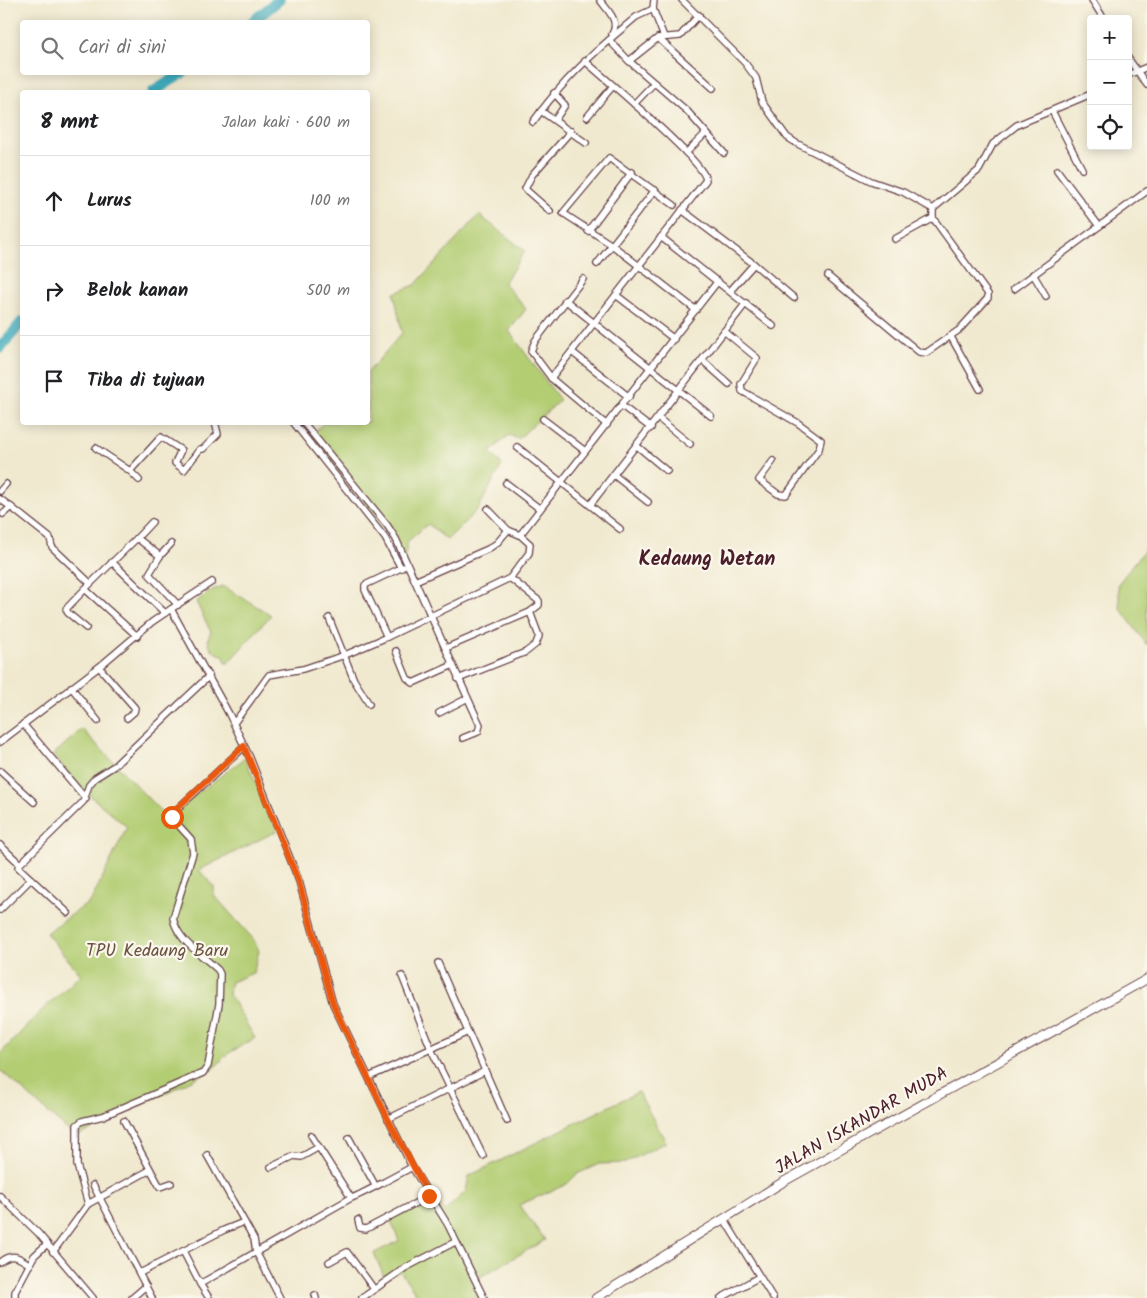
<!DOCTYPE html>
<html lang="id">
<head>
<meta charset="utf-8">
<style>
	body { margin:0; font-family:Kalam,sans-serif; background:#f6f6f6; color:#202124 }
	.controls { position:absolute; right:15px; top:15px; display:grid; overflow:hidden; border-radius:5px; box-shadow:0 2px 12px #0003 }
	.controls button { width:45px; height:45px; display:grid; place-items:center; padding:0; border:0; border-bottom:1px solid #e0e0e0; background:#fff; color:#202124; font:25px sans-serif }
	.stop { position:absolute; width:15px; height:15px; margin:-11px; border:4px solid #ea580c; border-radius:50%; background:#fff }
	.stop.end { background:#ea580c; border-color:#fff; box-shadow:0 1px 5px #0008 }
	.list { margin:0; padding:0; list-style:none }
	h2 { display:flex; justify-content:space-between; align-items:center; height:65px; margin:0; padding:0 20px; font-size:21px }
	h2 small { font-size:16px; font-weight:400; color:#757577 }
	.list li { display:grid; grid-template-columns:32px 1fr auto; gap:15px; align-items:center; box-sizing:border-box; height:90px; padding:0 20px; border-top:1px solid #e0e0e0 }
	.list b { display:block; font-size:19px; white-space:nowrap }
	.list em { font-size:16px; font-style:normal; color:#757577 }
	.icon { flex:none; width:28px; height:28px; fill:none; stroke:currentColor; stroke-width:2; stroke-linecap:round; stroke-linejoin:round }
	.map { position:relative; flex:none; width:1147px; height:1298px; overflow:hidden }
	.search { position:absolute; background:#fff; box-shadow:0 2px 12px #0003; left:20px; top:20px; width:350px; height:55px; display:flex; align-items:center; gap:12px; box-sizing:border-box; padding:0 18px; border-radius:5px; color:#757577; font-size:19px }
	.panel { position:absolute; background:#fff; box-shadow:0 2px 12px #0003; left:20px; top:90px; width:350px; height:335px; border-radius:5px }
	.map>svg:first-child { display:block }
</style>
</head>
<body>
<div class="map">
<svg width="1147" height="1298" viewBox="0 0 1147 1298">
	<rect width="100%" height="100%" fill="#fbf7ec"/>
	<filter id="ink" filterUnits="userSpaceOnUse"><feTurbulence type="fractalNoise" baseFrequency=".02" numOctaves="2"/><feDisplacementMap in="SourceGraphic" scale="10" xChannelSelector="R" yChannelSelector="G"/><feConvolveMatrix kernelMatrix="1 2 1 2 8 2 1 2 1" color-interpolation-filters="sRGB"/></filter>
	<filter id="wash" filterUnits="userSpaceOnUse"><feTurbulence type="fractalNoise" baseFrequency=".0096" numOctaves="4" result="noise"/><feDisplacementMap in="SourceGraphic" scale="20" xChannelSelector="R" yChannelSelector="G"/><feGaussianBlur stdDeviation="1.12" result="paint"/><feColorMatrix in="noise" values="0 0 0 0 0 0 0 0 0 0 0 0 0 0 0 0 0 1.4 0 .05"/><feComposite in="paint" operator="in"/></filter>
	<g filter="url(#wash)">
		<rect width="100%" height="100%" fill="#f0e9cf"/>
		<g fill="#b3cd73" stroke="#7e764f">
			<path d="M479,215l46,36 -21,32 22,26 -17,22 51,69 -42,39 -9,-4 -19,17 12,13 -24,44 -31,31 -19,-16 -20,17 -5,24 -13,-30 -80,-98 13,-14 45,-1v-50l34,-39 -8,-40 21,-8z"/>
			<path d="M1147,547v98l-27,-37 -2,-24z"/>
			<path d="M223,586l48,29 -44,49 -4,-9c-12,-2 -19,-13 -12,-23l-15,-30 16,-12z"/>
			<path d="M82,729l84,88 79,-59 32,73 -78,39 15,17v8l40,45 5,11 -6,22 -22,9 -3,11 27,45 -26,15 -17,17 -132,65 -9,-2 -71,-63v-16l41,-43 40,-36 -35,-42 45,-32 36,-74 -45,-38 -29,-34z"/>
			<path d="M638,1092l28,50 -41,21 -26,1 -22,10 -10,10 -48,21 26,35 -70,40 11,18h-67l-19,-27 -15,8 -11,-26 25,-12 -9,-22 42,-20 13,12 21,-20 3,-15z"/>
		</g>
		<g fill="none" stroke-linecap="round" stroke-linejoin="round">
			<g stroke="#3facbd" stroke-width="11">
				<path d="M252,22l27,-22"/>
				<path d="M153,92l31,-20"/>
				<path d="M0,348l22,-26"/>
			</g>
		</g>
	</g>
	<g filter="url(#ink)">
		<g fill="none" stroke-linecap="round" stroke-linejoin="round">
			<g stroke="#633d44" stroke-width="8">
				<g id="minor">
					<path d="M600,0c8,11 20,21 12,34"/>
					<path d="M654,0l-1,9 11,28"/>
					<path d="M682,0l63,63 11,15 6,24 25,35 9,6 75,38 32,11 30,17"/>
					<path d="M1092,0l12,19"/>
					<path d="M658,38l55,50"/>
					<path d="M609,40l27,-23 17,-8"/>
					<path d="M1128,58l19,27"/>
					<path d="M629,61l29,-23 22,-2 19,-21"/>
					<path d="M1128,75l19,-8"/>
					<path d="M554,93l11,12 -10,15"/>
					<path d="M634,104l20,-21"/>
					<path d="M541,111l45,32"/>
					<path d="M1052,111l30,58"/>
					<path d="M587,117l26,-31"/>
					<path d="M533,122c22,-31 47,-57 76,-82l20,21 58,50 37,42"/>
					<path d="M686,153l20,-20"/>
					<path d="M1057,170l42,56"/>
					<path d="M674,205l-65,-47 -46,55 49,32 84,65"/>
					<path d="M682,210l72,54 40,34"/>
					<path d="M550,211l-25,-22 7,-14 39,-44"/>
					<path d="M588,231l44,-59"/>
					<path d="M661,237l112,89"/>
					<path d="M895,239l38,-21"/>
					<path d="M597,264l58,-74"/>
					<path d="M1033,274l13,22"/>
					<path d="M828,276l91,76 7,1 33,-23 29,-32v-4l-55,-76v-9l46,-39 14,-26 24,-19 74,-31"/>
					<path d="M583,279l-48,62 -4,10 21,28 55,46"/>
					<path d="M1014,289l133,-98"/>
					<path d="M731,290l23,-26"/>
					<path d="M616,295l58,44"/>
					<path d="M565,300l146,116"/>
					<path d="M724,331l33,27 -16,26 1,7 56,32 23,17 -2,9 -33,46 -8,-1 -19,-14 14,-19"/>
					<path d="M951,337l29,52"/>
					<path d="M572,352l57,45"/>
					<path d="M702,360l27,24"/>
					<path d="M551,378l155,-198c-1,-18 -103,-103 -121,-119"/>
					<path d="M622,406l29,22"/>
					<path d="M658,418l32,26"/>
					<path d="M543,419l42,32"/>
					<path d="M293,422l92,116 16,30"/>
					<path d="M303,422l84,103 9,14 84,186 -2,7 -15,6"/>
					<path d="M637,446l30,25"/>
					<path d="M517,447l103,82"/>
					<path d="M96,448l34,23 9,9"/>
					<path d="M130,471l31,-34 20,13 -6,13 9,7 16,-21h3l15,-15 -3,-12"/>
					<path d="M614,475l34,27"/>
					<path d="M506,483l34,26"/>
					<path d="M0,491l6,-7"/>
					<path d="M0,499l11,8"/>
					<path d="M590,505l156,-202"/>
					<path d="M3,514l8,-7 39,31 2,9 38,36"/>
					<path d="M152,522l-15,16 23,18"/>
					<path d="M520,535l198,-254"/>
					<path d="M171,544l-11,12 -11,18 29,31"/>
					<path d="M112,562l53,51"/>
					<path d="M415,581l73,-32 9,-6 11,-13"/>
					<path d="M212,582l-41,27 58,105 21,44 49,123 34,123 79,163 36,58 36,73"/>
					<path d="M85,589l-19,20 2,4 18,15"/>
					<path d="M329,618l25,62 15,24"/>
					<path d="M137,636l-52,-47 52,-51"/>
					<path d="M387,637l-22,-47v-5l38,-18"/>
					<path d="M446,648l84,-36 9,-7v-4l-29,-23"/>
					<path d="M396,651l11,27 6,5 40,-18"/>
					<path d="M99,667l36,41 -1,4 -7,6"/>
					<path d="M458,679l68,-27 10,-8 3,-8 -9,-24"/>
					<path d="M71,687l27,34"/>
					<path d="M439,713l27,-14"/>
					<path d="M234,723l35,-48 34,-6 42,-14 42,-18 123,-59 19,-25 1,-9 -10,-9 -12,-5 -20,-21"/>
					<path d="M23,724l63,75"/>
					<path d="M0,742l99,-75 53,-45 19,-13"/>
					<path d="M0,771l34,31"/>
					<path d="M0,845l20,19 -2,3 50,46"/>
					<path d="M20,864l63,-62 6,-17 6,-7 19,-12 95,-90"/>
					<path d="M0,910l31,-31"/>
					<path d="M438,963l69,158"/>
					<path d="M402,976l29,73 52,107"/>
					<path d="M369,1077l99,-45"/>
					<path d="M388,1119l97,-48"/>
					<path d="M124,1121l36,66 11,-4"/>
					<path d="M311,1135l40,63c4,0 52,-26 61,-31"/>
					<path d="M349,1138l26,47"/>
					<path d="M207,1155l47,84 2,13 24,46"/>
					<path d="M271,1167l23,-11 7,1 18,-10"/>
					<path d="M93,1185l59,113"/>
					<path d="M0,1196l38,37 55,65"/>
					<path d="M88,1204l-11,-39v-40l5,-4 21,-5 100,-43 5,-7 11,-62 1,-30 -2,-4c-16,-16 -40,-28 -45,-52l20,-65 -2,-14 -20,-22 2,-4 71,-66"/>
					<path d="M724,1219l49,79"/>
					<path d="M358,1220l2,8 6,1 63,-33"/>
					<path d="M183,1251l17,33"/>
					<path d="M53,1252l35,-48 62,-34"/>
					<path d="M0,1262c12,-10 19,-5 30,3"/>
					<path d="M329,1262l18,-10 27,37"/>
					<path d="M140,1273l84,-43 20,-8"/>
					<path d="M315,1295l1,3"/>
					<path d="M15,1298v-6l19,-36 13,-12"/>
					<path d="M132,1298l14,-12"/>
					<path d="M209,1298l-9,-14 151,-86"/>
					<path d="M362,1298l43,-30 50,-26"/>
					<path d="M721,1298l38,-21"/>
				</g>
			</g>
			<g stroke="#633d44" stroke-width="10">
				<path id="tertiary" d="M596,1298l187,-116 364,-203"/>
			</g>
			<use href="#minor" stroke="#fff" stroke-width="5.5"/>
			<use href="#tertiary" stroke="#fff" stroke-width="8"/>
		</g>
	</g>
	<g fill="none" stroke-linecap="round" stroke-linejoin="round" filter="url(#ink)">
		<path stroke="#ea580c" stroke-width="6" d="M172,817l1,-5 71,-66 55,136 34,122 55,115 41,77"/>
	</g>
	<g text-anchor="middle" stroke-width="4.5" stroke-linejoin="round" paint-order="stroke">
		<g font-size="18" fill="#6a5341" stroke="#fbf7ec">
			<text x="157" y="956">TPU Kedaung Baru</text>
		</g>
		<g font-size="18" fill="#4a1f2b" stroke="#fbf7ec">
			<text transform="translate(861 1120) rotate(-30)" y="6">JALAN ISKANDAR MUDA</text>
		</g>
		<g font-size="20" font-weight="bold" fill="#4a1f2b" stroke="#fbf7ec">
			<text x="707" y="565">Kedaung Wetan</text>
		</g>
	</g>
</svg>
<div class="controls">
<button>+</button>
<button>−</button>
<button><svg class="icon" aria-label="locate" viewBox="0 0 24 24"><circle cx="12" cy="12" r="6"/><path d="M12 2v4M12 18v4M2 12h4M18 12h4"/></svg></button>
</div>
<div class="stop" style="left:172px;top:817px"></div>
<div class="stop end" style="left:429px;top:1196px"></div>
<div class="search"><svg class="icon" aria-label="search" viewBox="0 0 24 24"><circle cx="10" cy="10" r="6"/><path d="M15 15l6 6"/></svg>Cari di sini</div>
<section class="panel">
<h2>8 mnt<small>Jalan kaki · 600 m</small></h2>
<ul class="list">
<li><svg class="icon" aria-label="ahead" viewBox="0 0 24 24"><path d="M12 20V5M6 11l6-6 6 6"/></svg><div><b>Lurus</b></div><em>100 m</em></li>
<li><svg class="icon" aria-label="right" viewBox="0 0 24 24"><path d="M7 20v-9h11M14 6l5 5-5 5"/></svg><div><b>Belok kanan</b></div><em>500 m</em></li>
<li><svg class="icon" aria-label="arrive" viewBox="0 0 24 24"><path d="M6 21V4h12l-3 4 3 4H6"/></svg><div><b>Tiba di tujuan</b></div></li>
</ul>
</section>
</div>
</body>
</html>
